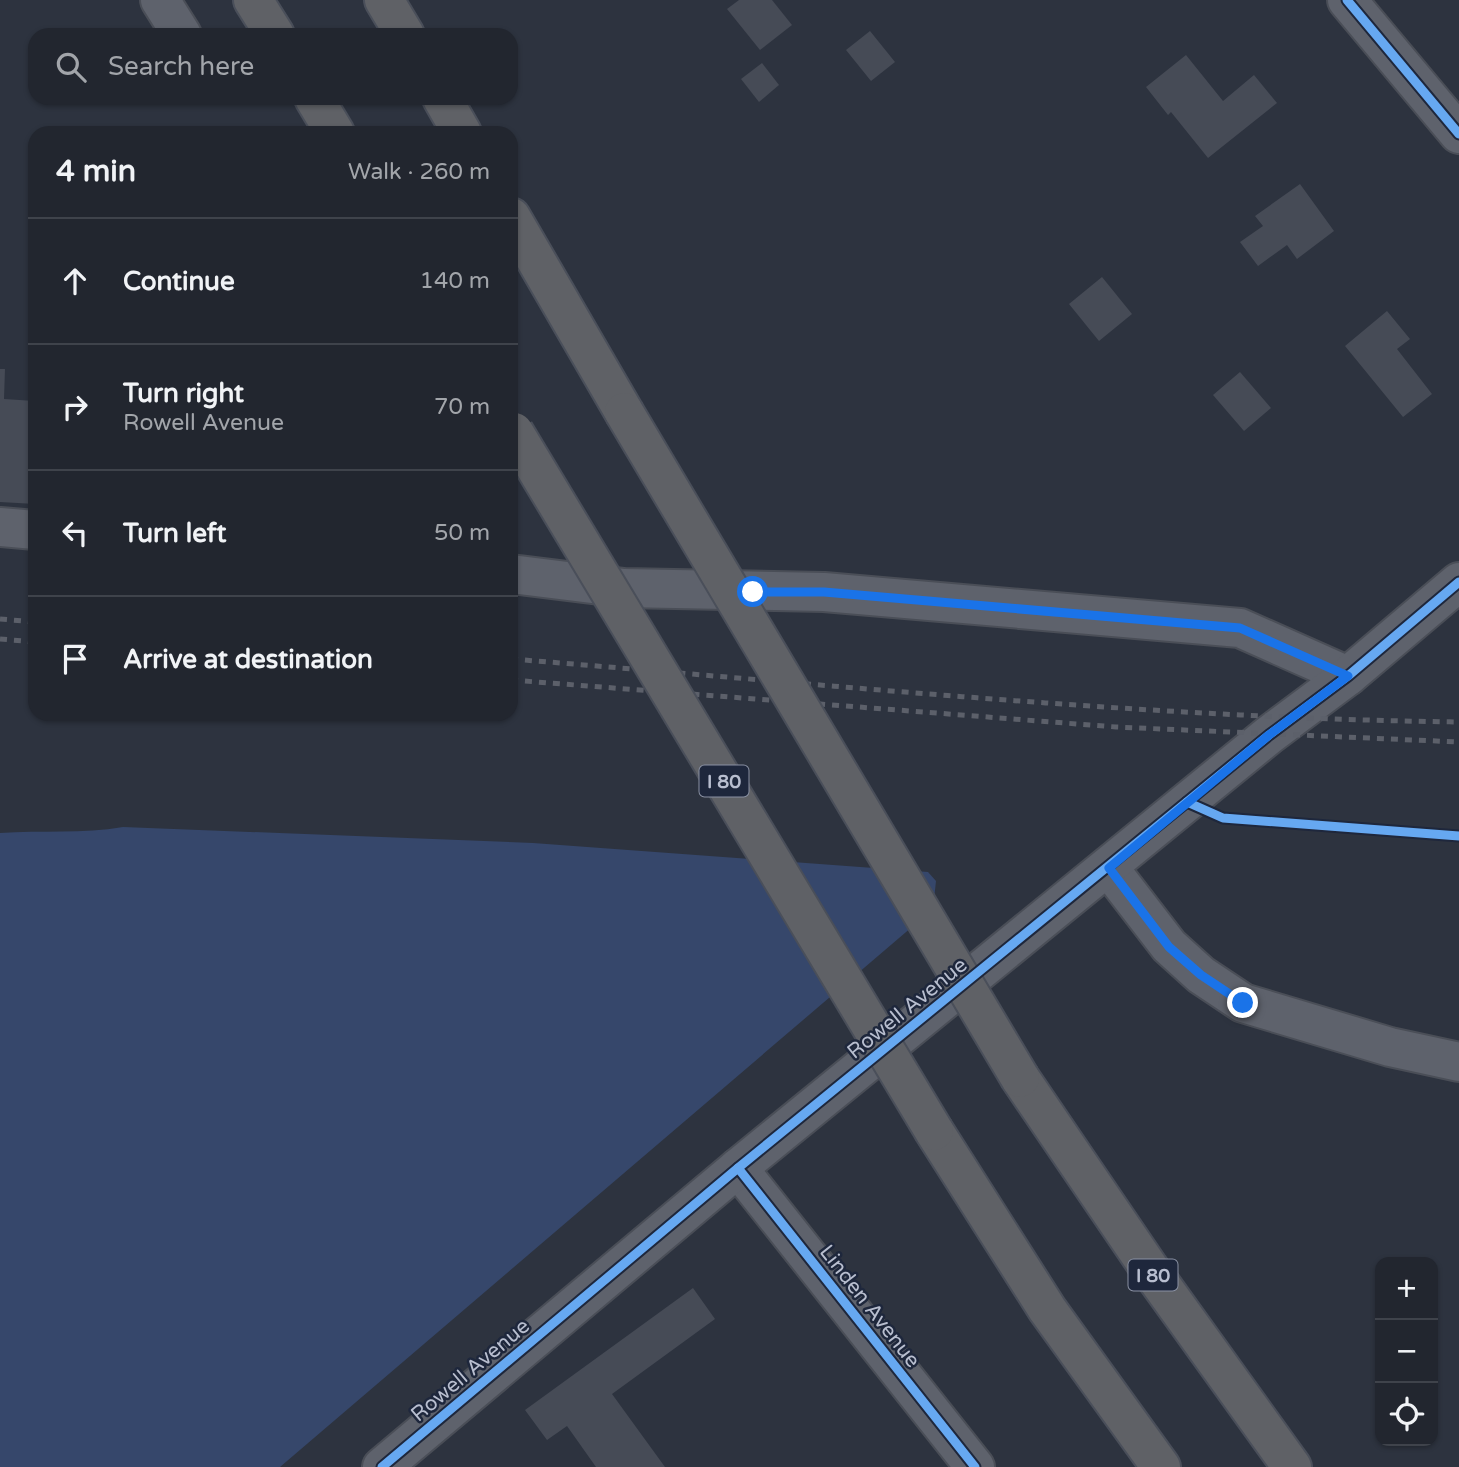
<!DOCTYPE html>
<html lang="en">
<head>
<meta charset="utf-8">
<style>
	body { margin:0; font-family:"Varela Round",sans-serif; background:#2e323b; color:#f1f3f6 }
	.controls { position:absolute; right:21px; bottom:21px; display:grid; overflow:hidden; border-radius:14px; box-shadow:0 2px 5px #0004 }
	.controls button { width:63px; height:63px; display:grid; place-items:center; padding:0; border:0; border-bottom:2px solid #3f434b; background:#22262f; color:#f1f3f6; font:35px sans-serif }
	.stop { position:absolute; width:21px; height:21px; margin:-16px; border:5px solid #1a73e8; border-radius:50%; background:#fff }
	.stop.end { background:#1a73e8; border-color:#fff; box-shadow:0 2px 7px #0008 }
	.list { margin:0; padding:0; list-style:none }
	h2 { display:flex; justify-content:space-between; align-items:center; height:91px; margin:0; padding:0 28px; font-size:30px }
	h2 small { font-size:23px; font-weight:400; color:#a2a5aa }
	.list li { display:grid; grid-template-columns:46px 1fr auto; gap:21px; align-items:center; box-sizing:border-box; height:126px; padding:0 28px; border-top:2px solid #3f434b }
	.list b { display:block; font-size:26px; white-space:nowrap }
	.list p { margin:0; font-size:23px; white-space:nowrap; color:#a2a5aa }
	.list em { font-size:23px; font-style:normal; color:#a2a5aa }
	.icon { flex:none; width:38px; height:38px; fill:none; stroke:currentColor; stroke-width:2; stroke-linecap:round; stroke-linejoin:round }
	.map { position:relative; flex:none; width:1459px; height:1467px; overflow:hidden }
	.search { position:absolute; background:#22262f; box-shadow:0 2px 5px #0004; left:28px; top:28px; width:490px; height:77px; display:flex; align-items:center; gap:18px; box-sizing:border-box; padding:0 24px; border-radius:21px; color:#a2a5aa; font-size:26px }
	.panel { position:absolute; background:#22262f; box-shadow:0 2px 5px #0004; left:28px; top:126px; width:490px; height:595px; border-radius:21px }
	.map>svg:first-child { display:block }
</style>
</head>
<body>
<div class="map">
<svg width="1459" height="1467" viewBox="0 0 1459 1467">
	<rect width="100%" height="100%" fill="#2d333f"/>
	<path fill="#36476b" d="M123,827l410,16 395,29 8,9 -3,28 -653,558h-280v-634c41,-3 83,1 123,-6z"/>
	<g fill="#464b56">
		<path d="M739,0h33l20,25 -32,25 -33,-41z"/>
		<path d="M870,31l25,31 -24,19 -25,-31z"/>
		<path d="M1186,55l37,46 31,-26 23,28 -69,55 -37,-46 -3,3 -22,-28z"/>
		<path d="M762,63l17,22 -20,17 -18,-23z"/>
		<path d="M1300,184l34,47 -37,28 -10,-14 -29,21 -18,-24 23,-16 -8,-10z"/>
		<path d="M1102,277l30,37 -33,27 -30,-37z"/>
		<path d="M1387,311l23,28 -13,10 35,45 -29,23 -58,-71z"/>
		<path d="M0,369h5l-1,30 31,2v103l-35,-2z"/>
		<path d="M1240,372l31,36 -27,23 -31,-36z"/>
		<path d="M693,1288l22,31 -103,75 53,73h-69l-29,-41 -20,14 -22,-30z"/>
	</g>
	<g fill="none" stroke-linecap="round" stroke-linejoin="round">
		<g stroke="#4a4e57" stroke-width="42">
			<g id="minor">
				<path d="M160,0l22,35"/>
				<path d="M1347,0l112,134"/>
				<path d="M0,527l35,3"/>
				<path d="M511,574l113,14 200,4 416,36 108,48"/>
				<path d="M1109,868l60,78 32,29 42,28 147,44 69,15"/>
				<path d="M738,1168l237,299"/>
				<path d="M382,1467l356,-299 531,-433 79,-59 111,-94"/>
			</g>
		</g>
		<g stroke="#4a4f5a" stroke-width="42">
			<g id="highway">
				<path d="M253,0l22,35"/>
				<path d="M384,0l21,35"/>
				<path d="M314,98l21,35"/>
				<path d="M442,98l20,35"/>
				<path d="M511,217l113,195"/>
				<path d="M1020,1078l129,190 143,199"/>
				<path d="M934,1131l113,178 114,158"/>
			</g>
		</g>
		<use href="#minor" stroke="#5e626c" stroke-width="38"/>
		<use href="#highway" stroke="#5f6166" stroke-width="38"/>
		<g stroke="#5c606a" stroke-width="5" stroke-dasharray="7 7" stroke-linecap="butt">
			<path d="M0,619l35,3"/>
			<path d="M0,639l35,3"/>
			<path d="M511,659c315,25 632,59 948,63"/>
			<path d="M511,680l605,47 343,15"/>
		</g>
		<g stroke="#4a4f5a" stroke-width="42" stroke-linecap="butt">
			<g id="highway-bridge">
				<path d="M624,412l396,666"/>
				<path d="M514,432l420,699"/>
			</g>
		</g>
		<use href="#highway-bridge" stroke="#5f6166" stroke-width="38"/>
		<g stroke="#1e273c" stroke-width="13">
			<g id="cycleway">
				<path d="M1347,0l112,134"/>
				<path d="M1187,802l36,16 236,18"/>
				<path d="M738,1168l237,299"/>
				<path d="M382,1467l356,-299 531,-433 79,-59 111,-94"/>
			</g>
		</g>
		<use href="#cycleway" stroke="#66a8f1" stroke-width="9"/>
	</g>
	<g fill="none" stroke-linecap="round" stroke-linejoin="round">
		<path stroke="#1a73e8" stroke-width="9" d="M753,592h71l416,36 108,48 -79,59 -160,133 60,79 32,28 42,28"/>
	</g>
	<g text-anchor="middle" stroke-width="5" stroke-linejoin="round" paint-order="stroke">
		<g fill="#1e273c" stroke="#8a91a3" stroke-width="2">
			<rect x="699.5" y="765.5" width="49" height="31" rx="5"/>
			<rect x="1128.5" y="1259.5" width="49" height="31" rx="5"/>
		</g>
		<g font-size="19" font-weight="bold" fill="#b8becf">
			<text x="724" y="788">I 80</text>
			<text x="1153" y="1282">I 80</text>
		</g>
		<g font-size="21" fill="#b8becf" stroke="#1e273c">
			<text transform="translate(907 1008) rotate(-39)" y="7">Rowell Avenue</text>
			<text transform="translate(870 1306) rotate(52)" y="7">Linden Avenue</text>
			<text transform="translate(470 1370) rotate(-40)" y="7">Rowell Avenue</text>
		</g>
	</g>
</svg>
<div class="controls">
<button>+</button>
<button>−</button>
<button><svg class="icon" aria-label="locate" viewBox="0 0 24 24"><circle cx="12" cy="12" r="6"/><path d="M12 2v4M12 18v4M2 12h4M18 12h4"/></svg></button>
</div>
<div class="stop" style="left:753px;top:592px"></div>
<div class="stop end" style="left:1243px;top:1003px"></div>
<div class="search"><svg class="icon" aria-label="search" viewBox="0 0 24 24"><circle cx="10" cy="10" r="6"/><path d="M15 15l6 6"/></svg>Search here</div>
<section class="panel">
<h2>4 min<small>Walk · 260 m</small></h2>
<ul class="list">
<li><svg class="icon" aria-label="ahead" viewBox="0 0 24 24"><path d="M12 20V5M6 11l6-6 6 6"/></svg><div><b>Continue</b></div><em>140 m</em></li>
<li><svg class="icon" aria-label="right" viewBox="0 0 24 24"><path d="M7 20v-9h11M14 6l5 5-5 5"/></svg><div><b>Turn right</b><p>Rowell Avenue</p></div><em>70 m</em></li>
<li><svg class="icon" aria-label="left" viewBox="0 0 24 24"><path d="M17 20v-9H6M10 6l-5 5 5 5"/></svg><div><b>Turn left</b></div><em>50 m</em></li>
<li><svg class="icon" aria-label="arrive" viewBox="0 0 24 24"><path d="M6 21V4h12l-3 4 3 4H6"/></svg><div><b>Arrive at destination</b></div></li>
</ul>
</section>
</div>
</body>
</html>
